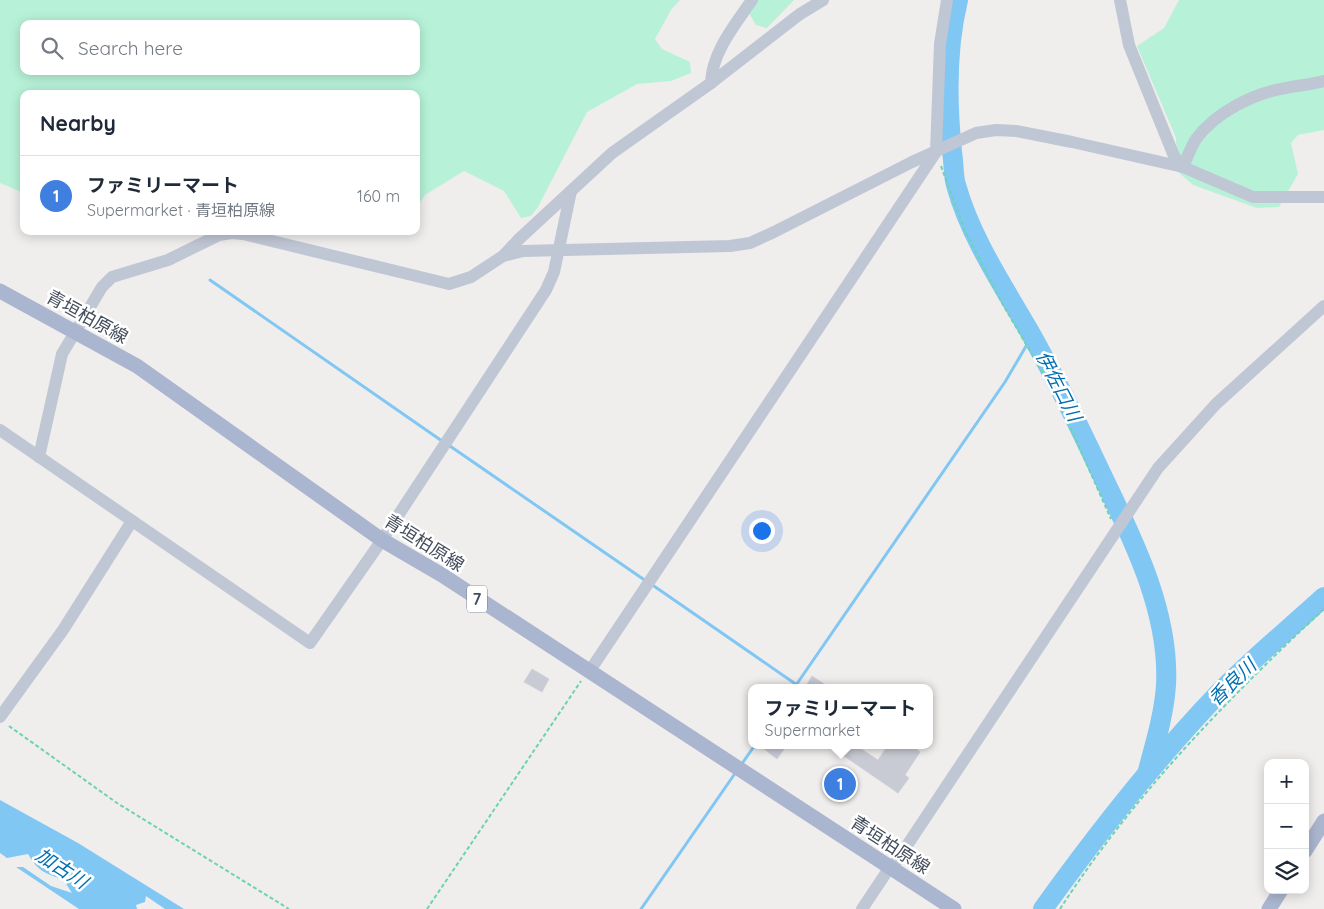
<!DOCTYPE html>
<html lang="en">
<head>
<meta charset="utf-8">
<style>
	body { margin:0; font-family:Quicksand,"Noto Sans JP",sans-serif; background:#f2f2f3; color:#1f2937 }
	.controls { position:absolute; right:15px; bottom:15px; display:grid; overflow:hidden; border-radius:10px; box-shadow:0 2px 12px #0003 }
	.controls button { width:45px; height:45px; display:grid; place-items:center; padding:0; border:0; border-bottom:1px solid #e0e1e3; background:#fff; color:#1f2937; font:25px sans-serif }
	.you { position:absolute; left:761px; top:530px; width:18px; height:18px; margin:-12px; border:4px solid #fff; border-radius:50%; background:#1a73e8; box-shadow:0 0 0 8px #1a73e833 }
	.badge { display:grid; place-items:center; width:32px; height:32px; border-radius:50%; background:#0a46ed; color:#fff; font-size:16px; font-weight:700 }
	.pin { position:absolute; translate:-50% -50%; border:2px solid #fff; box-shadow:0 1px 5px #0006 }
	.popup { position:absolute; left:748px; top:684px; width:185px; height:65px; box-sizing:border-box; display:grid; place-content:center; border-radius:10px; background:#fff; filter:drop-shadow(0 1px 4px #0005); font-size:16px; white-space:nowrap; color:#747a83 }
	.popup b { font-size:19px; color:#1f2937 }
	.popup::after { content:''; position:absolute; left:50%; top:100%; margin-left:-10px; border:10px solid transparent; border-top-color:#fff }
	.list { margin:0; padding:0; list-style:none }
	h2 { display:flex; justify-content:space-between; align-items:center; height:65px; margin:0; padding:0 20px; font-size:21px }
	h2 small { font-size:16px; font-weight:400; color:#747a83 }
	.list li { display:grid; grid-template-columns:32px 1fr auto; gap:15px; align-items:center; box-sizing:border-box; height:80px; padding:0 20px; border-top:1px solid #e0e1e3 }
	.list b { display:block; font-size:19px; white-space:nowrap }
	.list p { margin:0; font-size:16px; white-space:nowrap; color:#747a83 }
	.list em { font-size:16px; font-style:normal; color:#747a83 }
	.icon { flex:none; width:28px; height:28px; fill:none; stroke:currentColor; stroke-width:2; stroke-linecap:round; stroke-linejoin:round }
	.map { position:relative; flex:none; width:1324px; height:909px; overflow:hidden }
	.search { position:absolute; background:#fff; box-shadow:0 2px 12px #0003; left:20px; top:20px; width:400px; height:55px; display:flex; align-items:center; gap:12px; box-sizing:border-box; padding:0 18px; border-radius:10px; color:#747a83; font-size:19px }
	.panel { position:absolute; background:#fff; box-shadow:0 2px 12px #0003; left:20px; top:90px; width:400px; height:145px; border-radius:10px }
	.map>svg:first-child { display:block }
</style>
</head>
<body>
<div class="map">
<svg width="1324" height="909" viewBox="0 0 1324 909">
	<rect width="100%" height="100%" fill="#f0eded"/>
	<g fill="#b7f2d8" fill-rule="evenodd">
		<path d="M0,0h680l-9,10 -16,29 7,10 28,13 1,11 -20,8 -34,3 -50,28 -49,95 -7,9 -10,2 -17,-27 -40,-20 -39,24 -9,14v-115h-392v97l-3,1 -21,-9zM24,24h392v47h-392z"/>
		<path d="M750,0h44l-27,28 -11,-3 -6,-10z"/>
		<path d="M1179,0h145v130l-26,5 -7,8 7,31 -19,33 -22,1 -64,-23 -16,-14 -1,-33 -39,-92 27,-18z"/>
	</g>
	<path fill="#80c7f3" d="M0,800l78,43 106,66h-19l-19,-13 -1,6 -9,3 1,4h-58l-63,-42h7l28,19 21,7 -9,-14c-18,-5 -26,-9 -35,-25l-21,4 -7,-5z"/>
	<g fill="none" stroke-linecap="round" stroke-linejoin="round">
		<g stroke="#80c7f3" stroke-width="3">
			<path d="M210,280l232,161"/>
			<path d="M447,444l199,137"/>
			<path d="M651,584l146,101"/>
			<path d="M794,688l211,-306 27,-46"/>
			<path d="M741,765l14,-20"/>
			<path d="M641,909l95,-137"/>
		</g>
		<g stroke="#80c7f3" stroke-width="20">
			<path d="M958,0c-12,49 -11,103 -6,152 2,11 1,23 4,33 14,51 46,99 72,144 27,47 50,95 73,144 31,64 69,139 65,212 -2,30 -11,59 -19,89"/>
			<path d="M1043,909c54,-75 111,-148 175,-215 33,-34 71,-65 106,-97"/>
		</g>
	</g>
	<g fill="#c9cbd4" stroke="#d1d2da">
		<path d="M532,669l17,10 -7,13 -18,-10z"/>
		<path d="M812,676l18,12h-25z"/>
		<path d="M759,745h28l-10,14z"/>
		<path d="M828,745h27l23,15 10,-15h22l10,7 -15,23 4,3 -11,15z"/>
		<path d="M833,770l24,16 -10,15 -24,-16z"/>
	</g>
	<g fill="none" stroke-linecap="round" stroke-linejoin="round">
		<g stroke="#6cd3b2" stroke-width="2" stroke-dasharray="4 2.5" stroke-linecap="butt">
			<path d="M941,166l24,65 37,72 55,94 54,122"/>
			<path d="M9,726l108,77 172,106"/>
			<path d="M427,909l154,-228"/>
			<path d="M1060,909c73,-113 166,-209 264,-300"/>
		</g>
		<g stroke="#bfc6d4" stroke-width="12">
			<path d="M1120,0l9,45 45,111 9,11"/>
			<path d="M711,83c1,-31 24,-58 41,-83"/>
			<path d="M1183,167c4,-9 8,-20 13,-28 20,-27 58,-46 90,-51 13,-3 25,-3 38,-7"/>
			<path d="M503,256l15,-16 94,-87 99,-70 89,-69 23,-14"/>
			<path d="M0,430l310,213 72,-103 164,-250 8,-18 17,-81"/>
			<path d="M39,457l23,-103 40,-67 10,-10 56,-17 51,-25 13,-2 11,1 206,50 22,-7 32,-21 20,-5 207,-5 20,-3 24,-11 138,-70 64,-29 20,-3 20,1 56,11 111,25 70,30h71"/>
			<path d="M589,672l347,-520 4,-108 7,-44"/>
			<path d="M0,717l63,-87 69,-109"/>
			<path d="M892,868l266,-400 58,-64 108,-98"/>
			<path d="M862,909l28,-42"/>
		</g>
		<g stroke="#aab6cf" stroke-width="15">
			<path d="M0,291l137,75 245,174 60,35 512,334"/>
			<path d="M1305,851l19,-30"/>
			<path d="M1269,909l12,-19"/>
		</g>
	</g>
	<g text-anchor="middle" stroke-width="5" stroke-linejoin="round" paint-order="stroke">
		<rect fill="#fff" stroke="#7c828d" stroke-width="1" x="467" y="585.5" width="20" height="27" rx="4"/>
		<g font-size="16" font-weight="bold" fill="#444d5c">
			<text x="477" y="605">7</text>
		</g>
		<g font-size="18" fill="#444d5c" stroke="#fff">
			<text transform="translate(87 317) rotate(29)" y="6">青垣柏原線</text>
			<text transform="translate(424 543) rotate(32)" y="6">青垣柏原線</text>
			<text transform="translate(890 845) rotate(33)" y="6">青垣柏原線</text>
		</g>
		<g font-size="19" font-style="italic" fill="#016fb2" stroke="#fff">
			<text transform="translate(1059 386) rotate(63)" y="7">伊佐口川</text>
			<text transform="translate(1232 682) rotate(-44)" y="7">香良川</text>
			<text transform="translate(62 868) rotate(33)" y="7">加古川</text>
		</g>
	</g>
</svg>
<div class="controls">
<button>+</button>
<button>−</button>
<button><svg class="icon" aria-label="layers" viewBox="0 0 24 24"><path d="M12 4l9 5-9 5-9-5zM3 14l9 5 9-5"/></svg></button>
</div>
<div class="you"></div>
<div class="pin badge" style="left:840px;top:784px;background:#3f7fe0">1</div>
<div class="popup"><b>ファミリーマート</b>Supermarket</div>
<div class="search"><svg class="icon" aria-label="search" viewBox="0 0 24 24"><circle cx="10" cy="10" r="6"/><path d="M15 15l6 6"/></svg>Search here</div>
<section class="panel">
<h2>Nearby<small></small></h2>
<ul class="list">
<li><span class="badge" style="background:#3f7fe0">1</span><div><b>ファミリーマート</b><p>Supermarket · 青垣柏原線</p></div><em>160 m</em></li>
</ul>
</section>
</div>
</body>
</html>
